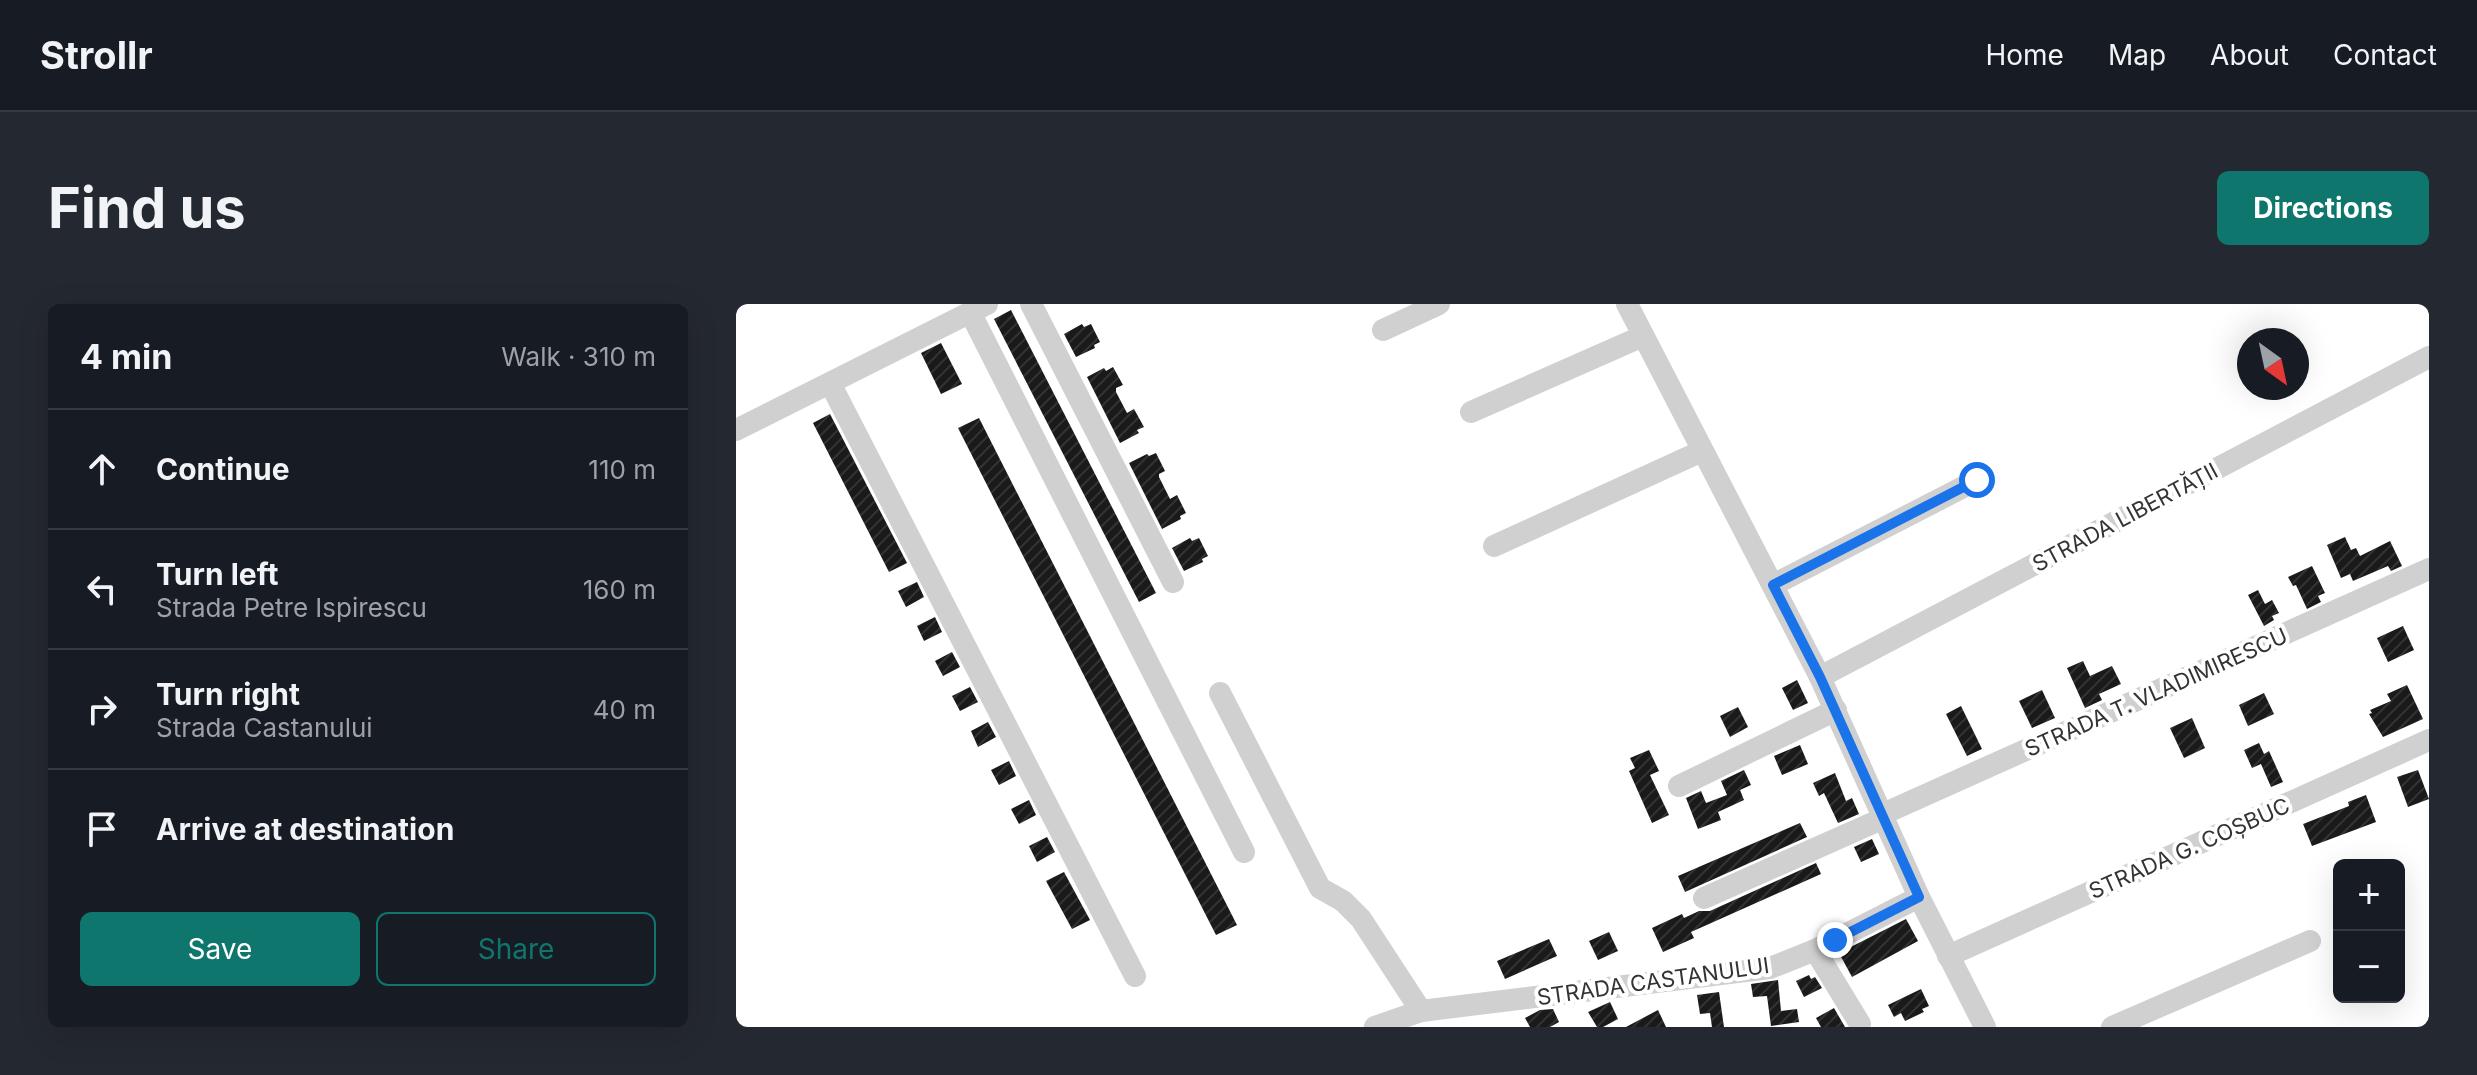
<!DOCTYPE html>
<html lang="en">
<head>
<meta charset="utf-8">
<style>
	body { margin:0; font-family:Inter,sans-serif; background:#242831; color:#f1f3f6 }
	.controls { position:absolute; right:24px; bottom:24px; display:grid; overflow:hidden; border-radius:12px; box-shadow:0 8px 32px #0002 }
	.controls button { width:72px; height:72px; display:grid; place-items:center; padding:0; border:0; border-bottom:2px solid #363941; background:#171b24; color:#f1f3f6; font:40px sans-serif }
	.compass { position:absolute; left:1501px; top:24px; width:72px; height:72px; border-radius:50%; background:#171b24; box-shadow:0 8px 32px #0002; rotate:147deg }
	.stop { position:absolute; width:24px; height:24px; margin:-18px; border:6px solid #1a73e8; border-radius:50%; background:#fff }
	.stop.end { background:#1a73e8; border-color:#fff; box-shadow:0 2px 8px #0008 }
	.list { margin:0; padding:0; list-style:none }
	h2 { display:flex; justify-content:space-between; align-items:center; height:104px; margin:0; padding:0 32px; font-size:34px }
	h2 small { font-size:26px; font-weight:400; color:#9ea1a6 }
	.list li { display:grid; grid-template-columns:52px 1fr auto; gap:24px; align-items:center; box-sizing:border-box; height:120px; padding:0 32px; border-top:2px solid #363941 }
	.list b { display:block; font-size:30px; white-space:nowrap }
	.list p { margin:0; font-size:26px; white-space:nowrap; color:#9ea1a6 }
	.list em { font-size:26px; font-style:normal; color:#9ea1a6 }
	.actions { display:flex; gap:16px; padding:24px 32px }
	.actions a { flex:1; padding:18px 0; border:2px solid #0f766e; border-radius:12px; text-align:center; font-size:28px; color:#0f766e }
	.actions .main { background:#0f766e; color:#fff }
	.icon { flex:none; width:44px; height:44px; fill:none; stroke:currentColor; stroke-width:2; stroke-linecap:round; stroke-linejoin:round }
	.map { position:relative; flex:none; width:1693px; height:723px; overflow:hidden; border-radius:12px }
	header { display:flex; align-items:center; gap:48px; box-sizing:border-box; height:112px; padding:0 40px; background:#171b24; border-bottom:2px solid #363941 }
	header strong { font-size:38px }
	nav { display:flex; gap:44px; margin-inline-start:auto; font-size:28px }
	.intro { display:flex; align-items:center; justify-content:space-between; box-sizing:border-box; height:192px; padding:0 48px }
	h1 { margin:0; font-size:56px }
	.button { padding:20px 36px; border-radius:12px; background:#0f766e; color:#fff; font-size:28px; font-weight:700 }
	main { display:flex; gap:48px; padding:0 48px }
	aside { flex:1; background:#171b24; border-radius:12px; box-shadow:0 8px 32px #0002 }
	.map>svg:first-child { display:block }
</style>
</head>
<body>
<header>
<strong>Strollr</strong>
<nav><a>Home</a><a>Map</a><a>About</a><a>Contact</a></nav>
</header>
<div class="intro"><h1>Find us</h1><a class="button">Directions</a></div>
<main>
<aside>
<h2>4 min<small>Walk · 310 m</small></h2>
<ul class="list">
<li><svg class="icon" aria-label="ahead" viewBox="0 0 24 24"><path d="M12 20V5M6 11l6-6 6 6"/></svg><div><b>Continue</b></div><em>110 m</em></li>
<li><svg class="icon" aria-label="left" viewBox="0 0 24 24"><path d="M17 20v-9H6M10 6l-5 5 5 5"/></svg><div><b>Turn left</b><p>Strada Petre Ispirescu</p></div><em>160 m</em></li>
<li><svg class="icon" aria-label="right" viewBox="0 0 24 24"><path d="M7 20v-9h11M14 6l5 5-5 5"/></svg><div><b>Turn right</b><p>Strada Castanului</p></div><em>40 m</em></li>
<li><svg class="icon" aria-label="arrive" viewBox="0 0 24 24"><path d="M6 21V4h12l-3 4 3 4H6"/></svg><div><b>Arrive at destination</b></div></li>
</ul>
<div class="actions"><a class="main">Save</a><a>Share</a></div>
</aside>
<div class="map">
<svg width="1693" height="723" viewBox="0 0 1693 723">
	<defs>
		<pattern id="building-hatch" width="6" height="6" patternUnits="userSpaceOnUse" patternTransform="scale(2)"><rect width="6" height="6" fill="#1a1a1a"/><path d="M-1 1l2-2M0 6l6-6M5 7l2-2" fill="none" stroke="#333"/></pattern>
	</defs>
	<rect width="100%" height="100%" fill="#fff"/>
	<g fill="url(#building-hatch)">
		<path d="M275,6l145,283 -17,9 -145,-283z"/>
		<path d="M346,20l2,3 7,-3 9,18 -6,3 1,3 -19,9 -12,-23z"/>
		<path d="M205,39l21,41 -21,10 -20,-41z"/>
		<path d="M377,63l10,18 -7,3v4l11,21 7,-4 10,18 -7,3 2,3 -19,10 -33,-66 17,-9 2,3z"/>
		<path d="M94,110l77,149 -18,9 -76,-149z"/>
		<path d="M243,114l258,507 -21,10 -258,-507z"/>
		<path d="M420,149l9,18 -6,3v3l11,22 7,-4 9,18 -6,3 1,3 -19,10 -33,-66 18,-9 2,2z"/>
		<path d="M1609,233l6,13 5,-2 4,8 30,-15 12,25 -11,5 -3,-5 -35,15 -3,-7 -9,4 -14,-33z"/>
		<path d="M454,234l2,3 7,-3 9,18 -6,3 1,3 -19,9 -12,-23z"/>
		<path d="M1576,262l13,27 -7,3 3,6 -14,7 -11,-24 -3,1 -5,-9z"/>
		<path d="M181,278l7,15 -18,10 -8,-16z"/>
		<path d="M1522,286l7,14 7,-4 7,13 -7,3 2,4 -10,6 -16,-31z"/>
		<path d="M199,313l7,15 -18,9 -7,-15z"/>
		<path d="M1667,322l11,24 -26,12 -11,-24z"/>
		<path d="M216,348l8,15 -17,9 -8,-15z"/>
		<path d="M1347,357l7,15 22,-10 9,18 -22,10 3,6 -17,8 -18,-40z"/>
		<path d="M1061,376l11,23 -15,7 -11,-22z"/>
		<path d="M1671,381l16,34 -40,18 -14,-23 3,-1 -2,-3 21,-9 -4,-7z"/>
		<path d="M234,383l8,15 -18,9 -8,-15z"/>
		<path d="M1306,386l13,28 -23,10 -13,-27z"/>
		<path d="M1528,389l10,21 -26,12 -9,-21z"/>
		<path d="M1225,402l21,43 -15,7 -21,-42z"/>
		<path d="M1002,403l10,20 -18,10 -10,-21z"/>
		<path d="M1456,414l13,30 -21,10 -14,-30z"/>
		<path d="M252,418l8,15 -18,10 -7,-16z"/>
		<path d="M1523,439l5,11 5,-3 14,31 -12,5 -10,-23 -9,4 -8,-18z"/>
		<path d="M1064,441l8,19 -26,11 -8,-19z"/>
		<path d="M913,446l10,21 -9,4 19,40 -17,8 -23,-52 6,-3 -5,-10z"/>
		<path d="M273,457l7,15 -17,9 -8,-15z"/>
		<path d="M1008,466l7,15 -11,5 4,10 -26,12 3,8 -23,9 -12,-31 15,-7 5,12 21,-8 -6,-14z"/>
		<path d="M1682,466l11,29 -21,8 -11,-30z"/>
		<path d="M1099,469l11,28 6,-3 7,16 -21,9 -14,-30 -5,3 -6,-13z"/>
		<path d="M1630,491l10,27 -64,24 -9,-22 46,-18 -1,-4z"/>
		<path d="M293,496l7,15 -17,9 -8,-15z"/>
		<path d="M1064,519l7,14 -122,55 -7,-16z"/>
		<path d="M311,533l8,15 -18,10 -8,-16z"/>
		<path d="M1136,535l7,15 -18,8 -7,-15z"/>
		<path d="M1080,559l5,11 -130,58 3,6 -31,14 -11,-24 30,-14 2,4 15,-7h11z"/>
		<path d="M328,568l26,48 -18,9 -26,-48z"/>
		<path d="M1170,615l12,22 -66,36 -13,-24z"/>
		<path d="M873,628l9,19 -20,9 -9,-19z"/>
		<path d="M813,635l8,17 -52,23 -8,-18z"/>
		<path d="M1073,671l2,4 4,-2 7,11 -18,9 -8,-16z"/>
		<path d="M1042,676l3,31 16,-2 2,13 -28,4 -4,-30 -14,1 -2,-13z"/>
		<path d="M1185,685l8,17 -7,3 2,3 -19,9 -4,-8 -7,4 -6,-12z"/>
		<path d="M983,688l5,35h-12l-2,-14 -10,1 -3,-19z"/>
		<path d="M874,698l8,17 -15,8h-6l-9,-15z"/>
		<path d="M1098,704l11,19h-24l-5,-9z"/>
		<path d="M817,705l6,13 -9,5h-20l-5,-9 15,-8z"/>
		<path d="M922,706l8,17h-40z"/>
	</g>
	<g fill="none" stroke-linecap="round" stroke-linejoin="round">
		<g stroke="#d0d0d0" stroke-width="22">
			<path d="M295,0l142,278"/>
			<path d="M891,0l193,373 99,220 66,130"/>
			<path d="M234,8l274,540"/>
			<path d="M647,26l56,-26"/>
			<path d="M94,79l305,593"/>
			<path d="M735,108l172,-76"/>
			<path d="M0,126l251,-126"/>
			<path d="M758,242l208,-95"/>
			<path d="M1037,281l204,-105"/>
			<path d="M1084,373l609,-320"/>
			<path d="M484,389l100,195 23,13 18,18 60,92"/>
			<path d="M943,482l157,-76"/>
			<path d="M1147,510l546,-245"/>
			<path d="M968,594l180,-80"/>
			<path d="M1079,646l45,74"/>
			<path d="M1212,652l481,-216"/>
			<path d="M639,723l46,-16 349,-43 45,-18 104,-53"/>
			<path d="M1376,723l198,-86"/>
		</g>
	</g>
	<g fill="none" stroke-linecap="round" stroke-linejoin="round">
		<path stroke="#1a73e8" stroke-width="10" d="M1099,636l84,-43 -99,-220 -47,-92 204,-105"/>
	</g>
	<g text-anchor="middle" stroke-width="8" stroke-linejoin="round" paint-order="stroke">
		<g font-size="22" fill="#333" stroke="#fff">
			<text transform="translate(1389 213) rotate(-28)" y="8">STRADA LIBERTĂȚII</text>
			<text transform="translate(1420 388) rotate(-24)" y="8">STRADA T. VLADIMIRESCU</text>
			<text transform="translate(1453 544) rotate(-24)" y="8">STRADA G. COȘBUC</text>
			<text transform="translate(917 677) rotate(-8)" y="8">STRADA CASTANULUI</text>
		</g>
	</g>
</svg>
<div class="controls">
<button>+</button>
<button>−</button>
</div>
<svg class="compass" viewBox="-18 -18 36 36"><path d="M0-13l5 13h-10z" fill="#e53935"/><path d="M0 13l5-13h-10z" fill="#9ea1a6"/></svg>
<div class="stop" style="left:1241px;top:176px"></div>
<div class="stop end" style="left:1099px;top:636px"></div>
</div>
</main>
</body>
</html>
